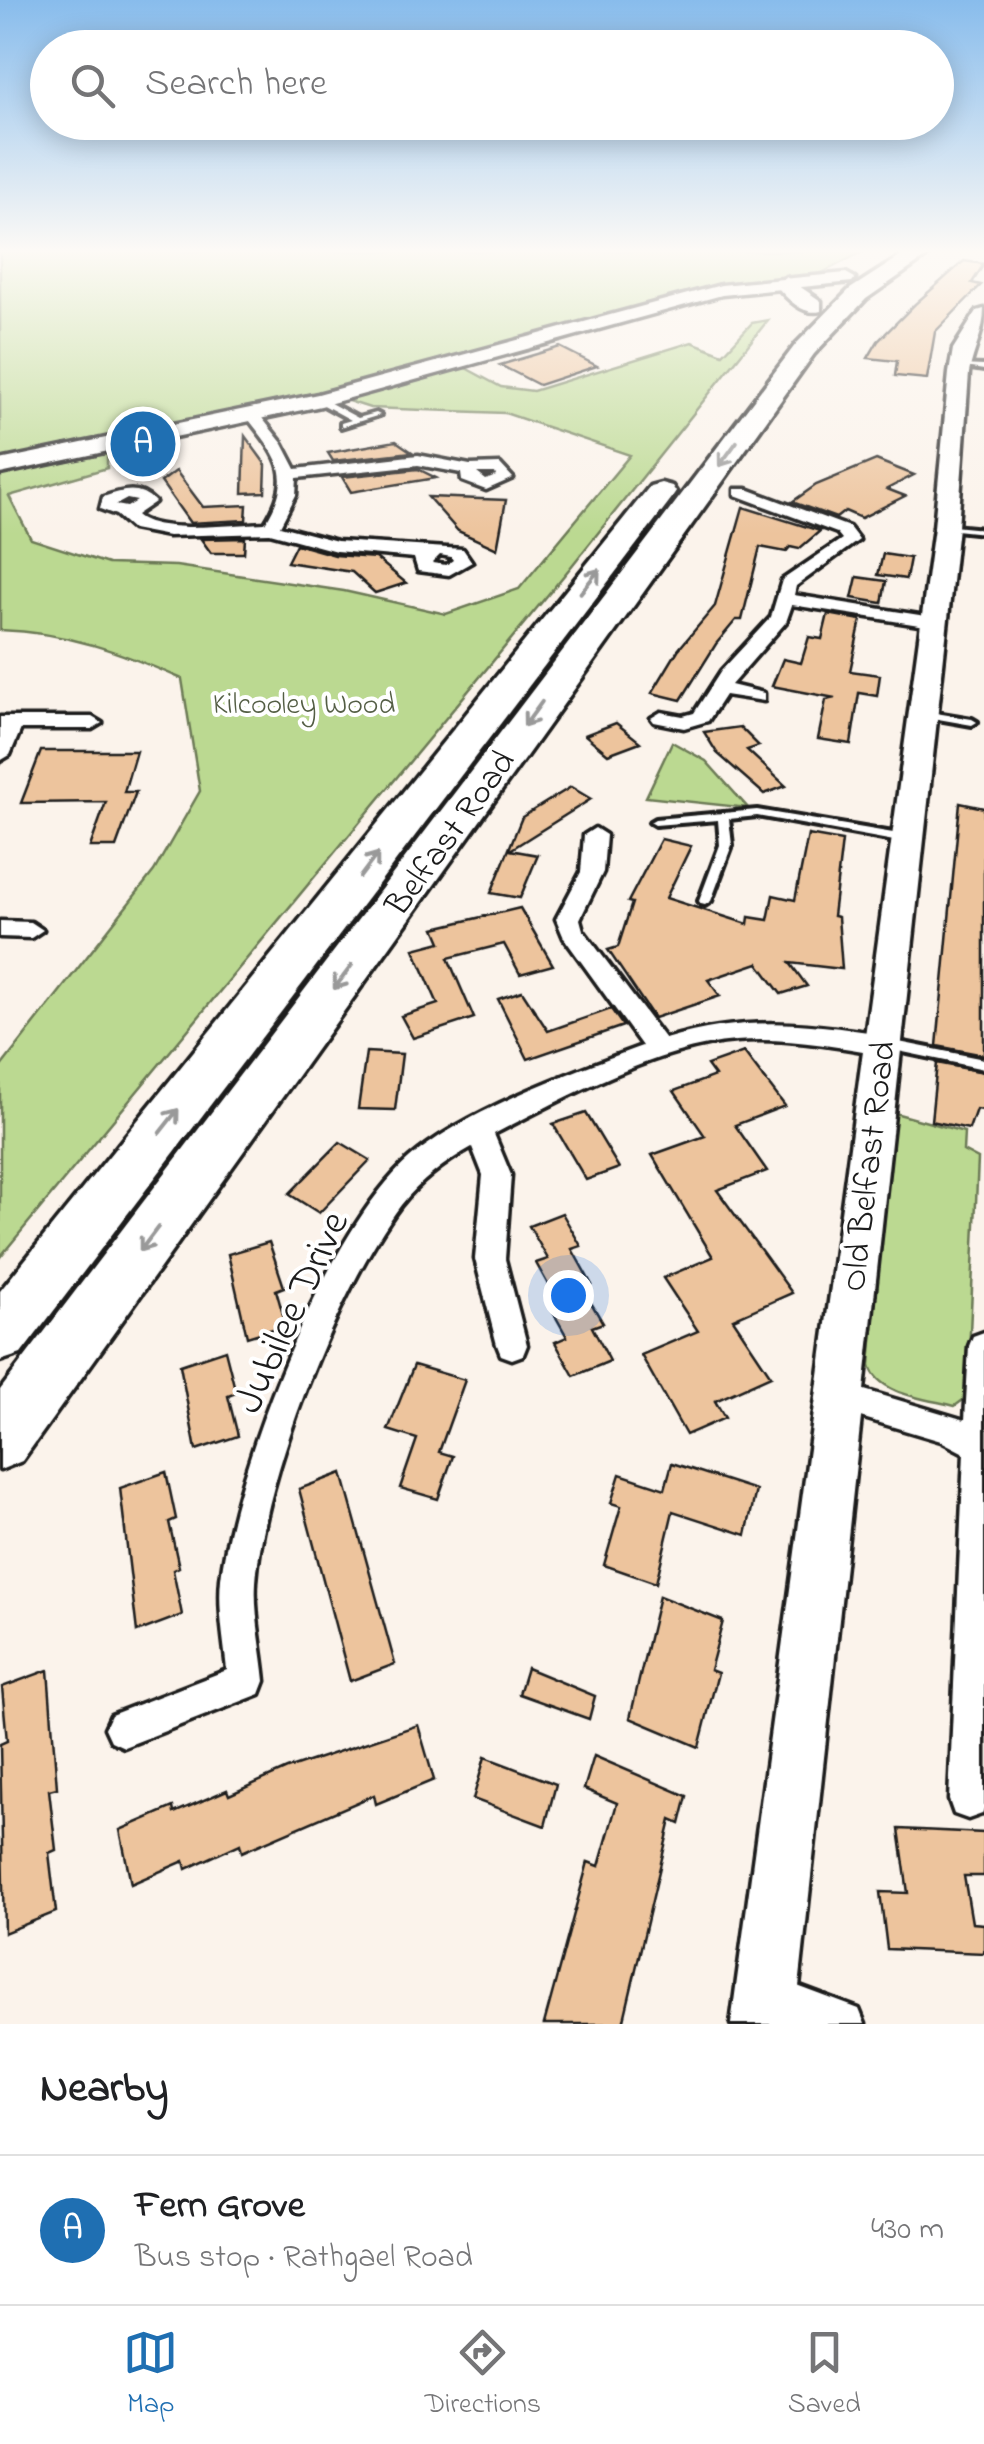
<!DOCTYPE html>
<html lang="en">
<head>
<meta charset="utf-8">
<style>
	body { margin:0; font-family:"Indie Flower",sans-serif; background:#f2f2f2; color:#202124 }
	.you { position:absolute; left:568px; top:1295px; width:35px; height:35px; margin:-25px; border:8px solid #fff; border-radius:50%; background:#1a73e8; box-shadow:0 0 0 15px #1a73e833 }
	.badge { display:grid; place-items:center; width:65px; height:65px; border-radius:50%; background:#1f6fb2; color:#fff; font-size:32px; font-weight:700 }
	.pin { position:absolute; translate:-50% -50%; border:5px solid #fff; box-shadow:0 2px 10px #0006 }
	.list { margin:0; padding:0; list-style:none }
	h2 { display:flex; justify-content:space-between; align-items:center; height:130px; margin:0; padding:0 40px; font-size:42px }
	h2 small { font-size:32px; font-weight:400; color:#757577 }
	.list li { display:grid; grid-template-columns:65px 1fr auto; gap:30px; align-items:center; box-sizing:border-box; height:150px; padding:0 40px; border-top:2px solid #e0e0e0 }
	.list b { display:block; font-size:38px; white-space:nowrap }
	.list p { margin:0; font-size:32px; white-space:nowrap; color:#757577 }
	.list em { font-size:32px; font-style:normal; color:#757577 }
	.icon { flex:none; width:55px; height:55px; fill:none; stroke:currentColor; stroke-width:2; stroke-linecap:round; stroke-linejoin:round }
	.map { position:relative; flex:none; width:984px; height:2024px; overflow:hidden }
	.search { position:absolute; background:#fff; box-shadow:0 5px 25px #0003; left:30px; right:30px; top:30px; height:110px; display:flex; align-items:center; gap:25px; box-sizing:border-box; padding:0 35px; border-radius:55px; color:#757577; font-size:38px }
	.sheet { height:280px; background:#fff }
	nav { display:flex; justify-content:space-around; align-items:center; box-sizing:border-box; height:140px; border-top:2px solid #e0e0e0; background:#fff; font-size:28px; color:#757577 }
	nav a { display:grid; justify-items:center; gap:5px }
	nav .on { color:#1f6fb2 }
	.map>svg:first-child { display:block }
</style>
</head>
<body>
<div class="map">
<svg width="984" height="2024" viewBox="0 0 984 2024">
	<rect width="100%" height="100%" fill="#fbf3eb"/>
	<filter id="ink" filterUnits="userSpaceOnUse"><feTurbulence type="fractalNoise" baseFrequency=".01" numOctaves="2"/><feDisplacementMap in="SourceGraphic" scale="20" xChannelSelector="R" yChannelSelector="G"/><feConvolveMatrix kernelMatrix="1 2 1 2 8 2 1 2 1" color-interpolation-filters="sRGB"/></filter>
	<g filter="url(#ink)">
		<g fill="#bbd991" stroke="#6c7a56" stroke-width="2.5">
			<path d="M0,251h864l-50,26 -100,9 -464,125 -250,52z"/>
			<path d="M768,320l-198,248 -570,689v-189l154,-197 46,-80 -18,-112c-61,-27 -115,-47 -182,-49v-155l107,-21v14l-98,28 22,43 77,25 68,2 168,25 102,23 73,-25 111,-134 -125,-42 -135,-5 -25,-8 115,-35 41,22 32,4 159,-49 31,12 29,-31z"/>
			<path d="M672,742l34,19 42,47 -102,-11z"/>
			<path d="M891,1112l73,20 -1,19 15,8 -11,238 -12,9c-26,-7 -78,-11 -85,-41z"/>
		</g>
		<g fill="#edc49d" stroke="#1c1c1c" stroke-width="2.5">
			<path d="M964,261l20,3 -12,19 9,2 -46,47 -8,47 -32,-3 2,-15 -29,-3 10,-17 37,-37z"/>
			<path d="M560,347l37,19 -58,19 -39,-20z"/>
			<path d="M245,436l21,29 -1,27 -22,1z"/>
			<path d="M396,441l16,11 -79,9 -5,-8z"/>
			<path d="M876,460l38,15 -27,14 18,7 -44,22 -16,-7 -9,7 -44,-16 24,-17z"/>
			<path d="M418,469l18,9 -85,14 -9,-15z"/>
			<path d="M176,471l27,36 44,-2 -1,15 -56,3 -29,-41z"/>
			<path d="M428,497l78,3 -9,49 -39,-18z"/>
			<path d="M743,507l77,24 -21,18 -9,-2 -4,5 -26,-5 -18,73h-6l-20,24 -35,56 -29,-7 26,-43 37,-44z"/>
			<path d="M245,538l-1,15h-33l-10,-14z"/>
			<path d="M296,544l39,11 41,3 30,25 -31,10 -23,-21 -65,-10z"/>
			<path d="M883,554l27,4 -4,21 -28,-4z"/>
			<path d="M857,577l29,4 -4,22 -30,-5z"/>
			<path d="M828,614l33,6 -11,51 30,4 -3,21 -18,-3 -8,51 -33,-5 8,-39 9,-2 -63,-12 11,-27 18,4 8,-26 13,2z"/>
			<path d="M616,723l24,19 -32,12 -23,-19z"/>
			<path d="M740,727l19,19 -12,4 39,36 -22,8 -47,-41 -13,-21z"/>
			<path d="M41,751h95l-12,41h12l-20,55h-26l16,-45 -85,1z"/>
			<path d="M571,787l20,12 -81,51 28,5 -18,43 -29,-5 31,-76z"/>
			<path d="M960,803l24,5v247l-47,-9z"/>
			<path d="M808,835l34,6 -9,75 5,1 4,52 -52,-6 17,23 -26,8 -23,-31 -50,17 12,16 -66,22 -46,-68 10,-3 14,-44 -4,-1 33,-63 30,7 -25,52 82,26 1,-7 19,3 5,-25 22,5z"/>
			<path d="M520,908l33,57 -33,9 -16,-30 -56,14 26,60 -61,20 -12,-22 37,-12 -24,-55 27,-7 -6,-14z"/>
			<path d="M522,991l26,40 63,-22 12,17 -95,33 -30,-60z"/>
			<path d="M366,1052l36,2 -7,56 -37,-1z"/>
			<path d="M744,1052l41,54 -50,19 32,46 -50,19 75,103 -59,26 38,57 -56,25 10,17 -39,17 -45,-80 57,-24 -35,-53 50,-21 -61,-102 53,-19 -31,-45 41,-15 -8,-11z"/>
			<path d="M937,1063l47,9v38l-8,-1 -7,20 -38,-8z"/>
			<path d="M586,1113l33,55 -33,12 -33,-56z"/>
			<path d="M340,1142l30,18 -51,53 -30,-19z"/>
			<path d="M562,1213l19,33 -9,3 20,36 -9,4 20,34 -11,4 18,34 -36,15 -19,-34 12,-5 -19,-34 8,-4 -20,-36 12,-4 -19,-33z"/>
			<path d="M269,1242l15,45 -8,3 10,35 -39,12 -19,-83z"/>
			<path d="M225,1350l11,43 -8,3 10,40 -42,14 -16,-85z"/>
			<path d="M414,1365l51,15 -26,72 14,4 -15,43 -38,-11 17,-49 -29,-9z"/>
			<path d="M672,1463l84,27 -10,45 -73,-24 -17,72 -52,-18 17,-59 -10,-3 9,-29 45,15z"/>
			<path d="M166,1472l10,47 -7,3 10,45 -6,3 9,45 -45,17 -17,-144z"/>
			<path d="M342,1473l53,191 -45,17 -51,-192z"/>
			<path d="M659,1596l64,25 -13,49 8,3 -19,74 -69,-29z"/>
			<path d="M527,1668l68,28 -6,23 -70,-25z"/>
			<path d="M48,1670l9,118 -8,2 7,60 -7,3 7,59 -52,21 -4,-189 7,-3 -5,-54z"/>
			<path d="M418,1725l16,55 -58,24 -2,-9 -132,57 -2,-8 -54,25 -2,-8 -53,23 -11,-54 53,-23 1,6 53,-23 2,5 58,-26z"/>
			<path d="M594,1756l93,40 -7,28 -9,-4 -48,204h-79l44,-162 11,4 18,-63 -33,-14z"/>
			<path d="M485,1757l71,27 -11,42 -72,-27z"/>
			<path d="M899,1829l85,4v43h-20l8,47 12,1v29l-97,-4 -7,-57 28,1z"/>
		</g>
		<g fill="none" stroke-linecap="round" stroke-linejoin="round">
			<g stroke="#1c1c1c" stroke-width="8">
				<g id="lane">
					<path d="M959,365l25,1v4l-26,-4z"/>
					<path d="M321,398l37,20 18,-5 4,2 -39,12v-4l10,-3 -33,-18 -1,-2z"/>
					<path d="M943,525l41,4v4l-38,-4h-3z"/>
					<path d="M924,711l48,8 5,3 -5,3 -51,-9 -2,-2z"/>
					<path d="M757,810l148,25 5,4 -5,4 -148,-27 -28,3 3,26 -21,56 -6,4 -4,-1 -2,-3 21,-56 -2,-25 -63,5 -5,-3 5,-3z"/>
					<path d="M889,1040l95,19v10l-100,-21 -1,-3 1,-3z"/>
				</g>
			</g>
			<g stroke="#1c1c1c" stroke-width="7">
				<g id="street">
					<path d="M248,413h10l25,31 13,25 122,-14 52,10 30,-1 13,14 -27,12 -24,-9 -1,-8 -43,-8 -121,13 -1,17 -16,31 57,15 126,8 9,13 -23,13 -31,-4 -4,-13 -78,-7 -66,-18 -102,3 -36,-7 -16,-14 -16,-6 3,-12c21,-7 36,-12 52,5l-19,13c22,20 98,9 129,8 31,-49 12,-67 -19,-107zM477,473h18l1,3 -10,4zM127,499l10,2 -10,6 -11,-2zM440,555l11,2 2,3 -7,5 -14,-2z"/>
					<path d="M735,489h12l102,38 10,13 -63,46 -2,9 138,22 9,5 -9,5 -140,-22 -6,17 -55,63 33,8v8l-39,-6 -17,26 -24,7 -30,-6 -3,-4 10,-6 22,4 11,-3 27,-42 50,-54 11,-37 60,-41 -5,-6 -102,-38z"/>
					<path d="M0,717h92l10,6 -10,6h-71l-11,26 -10,6z"/>
					<path d="M595,828l11,7 -3,37 -23,47 3,11 82,109c77,-23 138,-17 216,-5l9,3 4,7 -4,7 -9,3c-48,-8 -97,-17 -145,-13 -79,6 -172,57 -242,93l17,41 -6,84 22,86 -4,10 -11,4 -11,-4 -4,-10 -22,-86 8,-84 -11,-28c-28,16 -51,33 -71,58 -64,85 -137,271 -145,377 -2,33 6,66 9,99l-5,13 -136,53 -13,-6 -6,-13 6,-13 116,-45c-3,-30 -9,-61 -6,-91 13,-111 104,-346 188,-420 55,-48 165,-88 233,-113l-78,-108 -8,-19 25,-47 3,-37z"/>
					<path d="M0,921l31,1 12,8 -12,8 -31,-1z"/>
					<path d="M984,1332v476l-2,6 -14,5 -14,-5 -5,-14 15,-347 -23,-12 -111,-33 -5,-10 5,-10 11,-5 124,37 4,-74 4,-10z"/>
					<path d="M768,1975l91,34 6,15h-79l-33,-13 -6,-15 6,-15z"/>
				</g>
			</g>
			<g stroke="#1c1c1c" stroke-width="7">
				<g id="secondary">
					<path d="M846,273l9,5 -3,4 -130,13 -401,111 -321,68v-14l318,-66 403,-109z"/>
					<path d="M984,309c0,24 -11,41 -15,64l-11,154 -163,1497h-64l203,-1497 15,-154 4,-24 24,-38z"/>
				</g>
			</g>
			<g stroke="#1c1c1c" stroke-width="7">
				<g id="highway">
					<path d="M909,251h26l-69,48 -52,55 -792,1107 -22,9v-80l796,-1046 54,-55z"/>
					<path d="M786,277l35,24v10c-18,5 -35,-13 -46,-27z"/>
					<path d="M661,483l11,3 4,6 -4,6 -651,856 -21,7v-70l650,-805z"/>
				</g>
			</g>
			<use href="#lane" fill="#fff" fill-rule="evenodd"/>
			<use href="#street" fill="#fff" fill-rule="evenodd"/>
			<use href="#secondary" fill="#fff" fill-rule="evenodd"/>
			<use href="#highway" fill="#fff" fill-rule="evenodd"/>
		</g>
		<defs><path id="oneway-shaft" d="M-6 0H5M1.5-3L5.5 0L1.5 3" fill="none" stroke-width="1.6" stroke-linecap="round" stroke-linejoin="round" transform="scale(2.5)"/></defs>
		<g stroke="#999">
			<use href="#oneway-shaft" transform="translate(728 454) rotate(126)"/>
			<use href="#oneway-shaft" transform="translate(590 581) rotate(-51)"/>
			<use href="#oneway-shaft" transform="translate(533 714) rotate(126)"/>
			<use href="#oneway-shaft" transform="translate(369 865) rotate(-53)"/>
			<use href="#oneway-shaft" transform="translate(343 977) rotate(127)"/>
			<use href="#oneway-shaft" transform="translate(169 1121) rotate(-52)"/>
			<use href="#oneway-shaft" transform="translate(149 1239) rotate(127)"/>
		</g>
	</g>
	<linearGradient id="sky" x2="0" y2="1"><stop stop-color="#88bcec"/><stop offset="0.47" stop-color="#fdfaf6"/><stop offset="1" stop-color="#fdfaf6" stop-opacity="0"/></linearGradient>
	<rect width="984" height="534" fill="url(#sky)"/>
	<g text-anchor="middle" stroke-width="8" stroke-linejoin="round" paint-order="stroke">
		<g font-size="30" fill="#545e45" stroke="#fff">
			<text x="304" y="713">Kilcooley Wood</text>
		</g>
		<g font-size="35" fill="#1c1c1c" stroke="#fff">
			<text transform="translate(449 832) rotate(-54)" y="12">Belfast Road</text>
			<text transform="translate(867 1166) rotate(-83)" y="12">Old Belfast Road</text>
		</g>
		<g font-size="42" fill="#1c1c1c" stroke="#fff">
			<text transform="translate(289 1311) rotate(-65)" y="15">Jubilee Drive</text>
		</g>
	</g>
</svg>
<div class="you"></div>
<div class="pin badge" style="left:143px;top:444px">A</div>
<div class="search"><svg class="icon" aria-label="search" viewBox="0 0 24 24"><circle cx="10" cy="10" r="6"/><path d="M15 15l6 6"/></svg>Search here</div>
</div>
<section class="sheet">
<h2>Nearby<small></small></h2>
<ul class="list">
<li><span class="badge">A</span><div><b>Fern Grove</b><p>Bus stop · Rathgael Road</p></div><em>430 m</em></li>
</ul>
</section>
<nav>
<a class="on"><svg class="icon" aria-label="map" viewBox="0 0 24 24"><path d="M3 6l6-2 6 2 6-2v14l-6 2-6-2-6 2zM9 4v14M15 6v14"/></svg>Map</a>
<a><svg class="icon" aria-label="directions" viewBox="0 0 24 24"><path d="M12 3l9 9-9 9-9-9zM9 14v-3h6M13 9l2 2-2 2"/></svg>Directions</a>
<a><svg class="icon" aria-label="saved" viewBox="0 0 24 24"><path d="M7 4h10v16l-5-4-5 4z"/></svg>Saved</a>
</nav>
</body>
</html>
